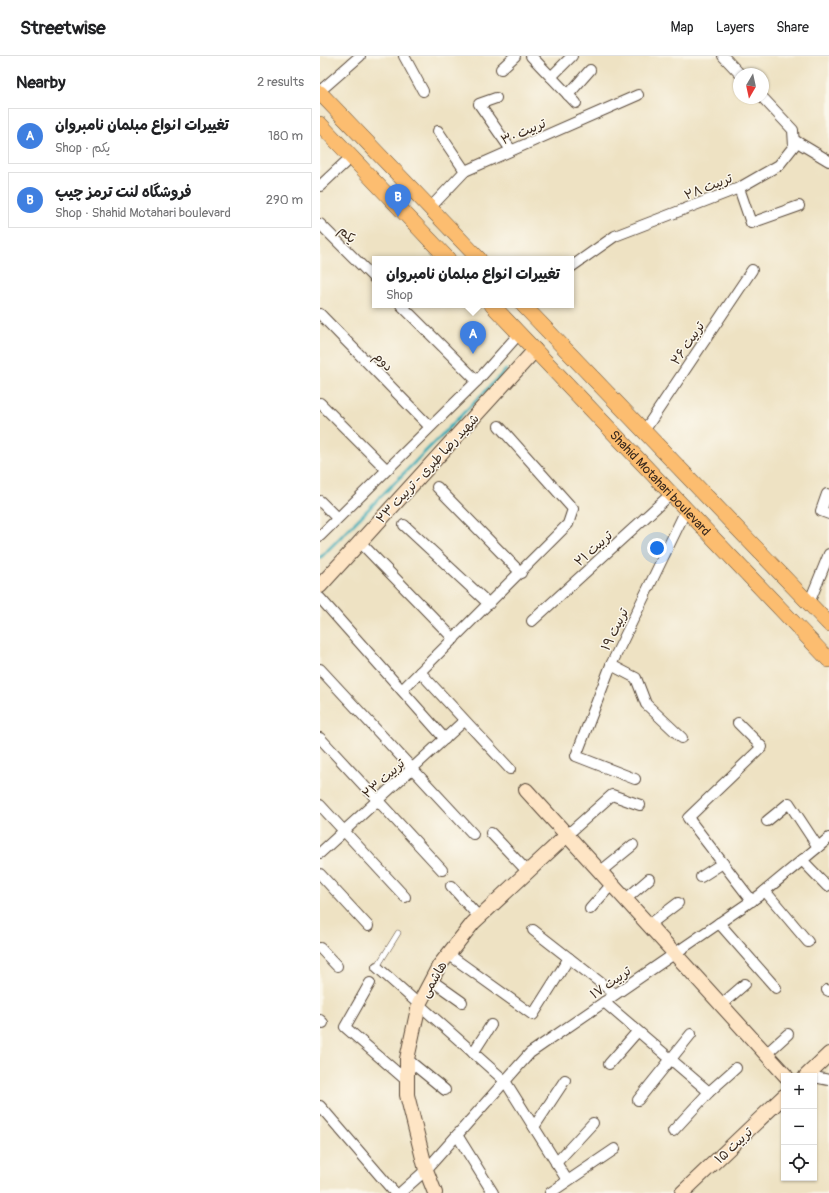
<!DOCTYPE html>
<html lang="en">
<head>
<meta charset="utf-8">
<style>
	body { margin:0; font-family:Pangolin,"Playpen Sans Arabic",sans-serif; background:#f2f2f2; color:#202124 }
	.controls { position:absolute; right:12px; bottom:12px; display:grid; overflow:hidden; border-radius:0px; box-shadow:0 1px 3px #0004 }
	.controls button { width:36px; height:36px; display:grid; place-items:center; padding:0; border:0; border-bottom:1px solid #e0e0e0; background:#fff; color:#202124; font:20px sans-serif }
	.compass { position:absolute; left:413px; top:12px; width:36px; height:36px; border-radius:50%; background:#fff; box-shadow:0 1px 3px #0004; rotate:189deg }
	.you { position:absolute; left:337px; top:492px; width:14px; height:14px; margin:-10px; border:3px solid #fff; border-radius:50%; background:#1a73e8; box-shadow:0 0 0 6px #1a73e833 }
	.badge { display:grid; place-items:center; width:26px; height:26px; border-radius:50%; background:#d1495b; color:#fff; font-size:13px; font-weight:700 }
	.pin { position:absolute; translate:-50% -33px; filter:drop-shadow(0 1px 2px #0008) }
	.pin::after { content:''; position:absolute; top:21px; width:14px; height:12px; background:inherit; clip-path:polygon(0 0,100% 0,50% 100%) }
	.popup { position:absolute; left:52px; top:200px; width:202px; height:52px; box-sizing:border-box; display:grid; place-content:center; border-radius:0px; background:#fff; filter:drop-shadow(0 1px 3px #0005); font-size:13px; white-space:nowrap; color:#757577 }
	.popup b { font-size:15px; color:#202124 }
	.popup::after { content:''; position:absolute; left:50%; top:100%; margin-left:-8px; border:8px solid transparent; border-top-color:#fff }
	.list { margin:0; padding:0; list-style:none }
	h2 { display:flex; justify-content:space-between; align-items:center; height:52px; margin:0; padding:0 16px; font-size:17px }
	h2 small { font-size:13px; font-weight:400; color:#757577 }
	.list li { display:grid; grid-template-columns:26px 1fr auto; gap:12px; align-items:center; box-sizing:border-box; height:56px; margin:0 8px 8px; padding:0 8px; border:1px solid #e0e0e0; border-radius:0px }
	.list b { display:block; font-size:15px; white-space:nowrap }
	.list p { margin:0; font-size:13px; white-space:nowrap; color:#757577 }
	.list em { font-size:13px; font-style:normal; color:#757577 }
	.icon { flex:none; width:22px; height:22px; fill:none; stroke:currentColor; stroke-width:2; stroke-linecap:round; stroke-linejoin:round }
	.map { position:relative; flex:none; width:509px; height:1137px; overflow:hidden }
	header { display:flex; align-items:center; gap:24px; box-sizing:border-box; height:56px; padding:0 20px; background:#fff; border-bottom:1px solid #e0e0e0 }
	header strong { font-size:19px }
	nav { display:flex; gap:22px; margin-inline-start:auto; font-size:14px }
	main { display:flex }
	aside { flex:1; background:#fff }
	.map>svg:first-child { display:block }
</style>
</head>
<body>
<header>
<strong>Streetwise</strong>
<nav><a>Map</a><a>Layers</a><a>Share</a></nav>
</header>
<main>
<aside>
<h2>Nearby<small>2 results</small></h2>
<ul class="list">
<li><span class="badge" style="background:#3f7fe0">A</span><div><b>تغییرات انواع مبلمان نامبروان</b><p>Shop · یکم</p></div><em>180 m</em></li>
<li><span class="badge" style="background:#3f7fe0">B</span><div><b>فروشگاه لنت ترمز چیپ</b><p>Shop · Shahid Motahari boulevard</p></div><em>290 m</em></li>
</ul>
</aside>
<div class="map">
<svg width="509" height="1137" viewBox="0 0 509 1137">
	<rect width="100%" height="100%" fill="#fbf7ec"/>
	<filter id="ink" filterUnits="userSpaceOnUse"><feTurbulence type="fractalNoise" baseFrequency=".025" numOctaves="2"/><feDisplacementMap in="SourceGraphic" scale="8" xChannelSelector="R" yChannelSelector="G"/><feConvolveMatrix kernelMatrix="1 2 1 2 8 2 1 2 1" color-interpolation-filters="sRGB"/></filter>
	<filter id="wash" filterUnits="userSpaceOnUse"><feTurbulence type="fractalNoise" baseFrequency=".012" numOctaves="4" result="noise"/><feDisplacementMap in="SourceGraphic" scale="16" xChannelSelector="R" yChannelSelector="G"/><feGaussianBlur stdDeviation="0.9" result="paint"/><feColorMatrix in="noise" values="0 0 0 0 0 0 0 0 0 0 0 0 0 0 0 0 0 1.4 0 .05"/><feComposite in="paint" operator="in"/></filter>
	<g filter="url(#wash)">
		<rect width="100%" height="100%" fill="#eee2c3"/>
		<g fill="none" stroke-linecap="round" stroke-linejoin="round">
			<path stroke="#3aabb5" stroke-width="3" d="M0,502l186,-188"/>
		</g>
	</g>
	<g filter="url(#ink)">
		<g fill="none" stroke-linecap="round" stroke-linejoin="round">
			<g stroke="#564637" stroke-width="6">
				<path id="lane" d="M57,911l21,-34"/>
			</g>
			<g stroke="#564637" stroke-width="12">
				<g id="street">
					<path d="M84,0l19,35"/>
					<path d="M211,0l45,47"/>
					<path d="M403,0l17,18"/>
					<path d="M181,13l14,-13"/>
					<path d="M231,21l21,-21"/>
					<path d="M0,35l40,-35"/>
					<path d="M248,39l22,-25"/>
					<path d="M176,42l-17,6 32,46"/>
					<path d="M118,75l27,40"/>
					<path d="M474,84l35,21"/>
					<path d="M0,130l31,-29"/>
					<path d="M419,132l12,35 48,-17"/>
					<path d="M110,152l35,-37 173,-76"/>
					<path d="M0,168l55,55"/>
					<path d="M251,211l44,-31 124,-48 40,-23 15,-19 -1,-16 -30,-32"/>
					<path d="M81,249l76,76"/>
					<path d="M0,258l109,112"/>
					<path d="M0,347l66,66"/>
					<path d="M324,375l108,-161"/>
					<path d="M117,431l84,86"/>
					<path d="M507,438l-6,17 8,3"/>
					<path d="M0,445l17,17"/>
					<path d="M84,469l85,79"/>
					<path d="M0,480l157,-155 42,-47"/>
					<path d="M39,485l95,98"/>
					<path d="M0,542l125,141"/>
					<path d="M489,547l20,-49"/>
					<path d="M212,565l139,-127"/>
					<path d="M291,609l-35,91 59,23"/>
					<path d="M0,613l153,165"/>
					<path d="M100,616l90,97"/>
					<path d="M82,634l166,-166 5,-15 -74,-83"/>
					<path d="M418,667l24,24 -74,71 64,83"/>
					<path d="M0,682l122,132"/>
					<path d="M362,682l-36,-34 -10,-26 -25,-13 75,-155"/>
					<path d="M0,749l85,92"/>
					<path d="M447,765l22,-18 29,44"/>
					<path d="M171,777l37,39"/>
					<path d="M247,779l45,-40 28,10"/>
					<path d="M0,797l144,-132"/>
					<path d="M482,804l25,26"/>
					<path d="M281,815l32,-26"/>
					<path d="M0,818l48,52"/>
					<path d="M381,821l22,-14"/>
					<path d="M131,830l28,31"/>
					<path d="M445,835l43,51"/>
					<path d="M306,843l23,-20"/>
					<path d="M270,853l22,-25"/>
					<path d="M399,867l57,65"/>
					<path d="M329,869l29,-22"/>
					<path d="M213,874l82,64"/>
					<path d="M0,892l17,18"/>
					<path d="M128,898l85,61 36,-57"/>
					<path d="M57,911l128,114 62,99"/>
					<path d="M111,924l31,22"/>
					<path d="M50,927l-25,44 62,54"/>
					<path d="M507,934l2,1"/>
					<path d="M284,946l105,90"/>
					<path d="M402,948l23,-20"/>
					<path d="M0,964l3,3"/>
					<path d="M153,997l18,-28"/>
					<path d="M446,998l22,-20"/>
					<path d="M87,1003l38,31"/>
					<path d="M289,1008l28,-32"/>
					<path d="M494,1021l15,3"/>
					<path d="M318,1044l53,-66"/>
					<path d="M0,1050l75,87"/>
					<path d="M214,1071l31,-47"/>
					<path d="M353,1075l36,-39 27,-24"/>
					<path d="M137,1079l36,58"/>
					<path d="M236,1107l37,-40"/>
					<path d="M80,1137l26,-23 104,-117 230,-158 69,-57"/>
					<path d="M230,1137l65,-44"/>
				</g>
			</g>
			<g stroke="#564637" stroke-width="16">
				<g id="secondary">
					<path d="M0,530l215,-236"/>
					<path d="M206,734l260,286"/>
					<path d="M486,1020l23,-22"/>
					<path d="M115,1137l-9,-23 -19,-75v-36l12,-55 20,-38 34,-43 94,-88"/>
					<path d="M362,1137l102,-97"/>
				</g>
			</g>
			<g stroke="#564637" stroke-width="16">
				<g id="primary">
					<path d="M0,37l159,166"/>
					<path d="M0,68l128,135"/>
					<path id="s1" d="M172,249l337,355"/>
					<path d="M203,249l306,319"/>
				</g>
			</g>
			<use href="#lane" stroke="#fff" stroke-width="5"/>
			<use href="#street" stroke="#fff" stroke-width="10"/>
			<use href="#secondary" stroke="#fee5c5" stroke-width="14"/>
			<use href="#primary" stroke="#fcbd6f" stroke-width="15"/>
		</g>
	</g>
	<g text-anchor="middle" stroke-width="3" stroke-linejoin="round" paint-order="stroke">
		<g font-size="13" fill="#3b2a1e" stroke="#fbf7ec">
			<text transform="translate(203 75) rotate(-23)" y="5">تربیت ۳۰</text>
			<text transform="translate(388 130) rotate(-22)" y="5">تربیت ۲۸</text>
			<text transform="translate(28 178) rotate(45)" y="5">یکم</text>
			<text transform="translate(367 287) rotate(-56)" y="5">تربیت ۲۶</text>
			<text transform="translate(64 305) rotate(46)" y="5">دوم</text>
			<text transform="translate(107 412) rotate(-47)" y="5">شهید رضا طبری - تربیت ۲۳</text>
			<text dy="5" stroke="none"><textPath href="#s1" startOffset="245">Shahid Motahari boulevard</textPath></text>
			<text transform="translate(273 492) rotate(-42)" y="5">تربیت ۲۱</text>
			<text transform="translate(294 573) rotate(-64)" y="5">تربیت ۱۹</text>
			<text transform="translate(63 722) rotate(-42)" y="5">تربیت ۲۳</text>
			<text transform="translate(113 923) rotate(-60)" y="5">هاشمی</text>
			<text transform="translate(290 926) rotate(-35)" y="5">تربیت ۱۷</text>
			<text transform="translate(413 1089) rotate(-43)" y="5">تربیت ۱۵</text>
		</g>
	</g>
</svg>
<div class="controls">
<button>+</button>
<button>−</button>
<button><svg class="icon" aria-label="locate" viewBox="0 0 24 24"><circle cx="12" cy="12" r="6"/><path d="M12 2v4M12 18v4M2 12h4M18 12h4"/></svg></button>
</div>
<svg class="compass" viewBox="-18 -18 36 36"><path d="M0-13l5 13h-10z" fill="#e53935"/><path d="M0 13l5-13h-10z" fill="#757577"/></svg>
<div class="you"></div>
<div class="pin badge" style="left:153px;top:298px;background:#3f7fe0">A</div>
<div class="popup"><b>تغییرات انواع مبلمان نامبروان</b>Shop</div>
<div class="pin badge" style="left:78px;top:161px;background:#3f7fe0">B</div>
</div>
</main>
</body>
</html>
